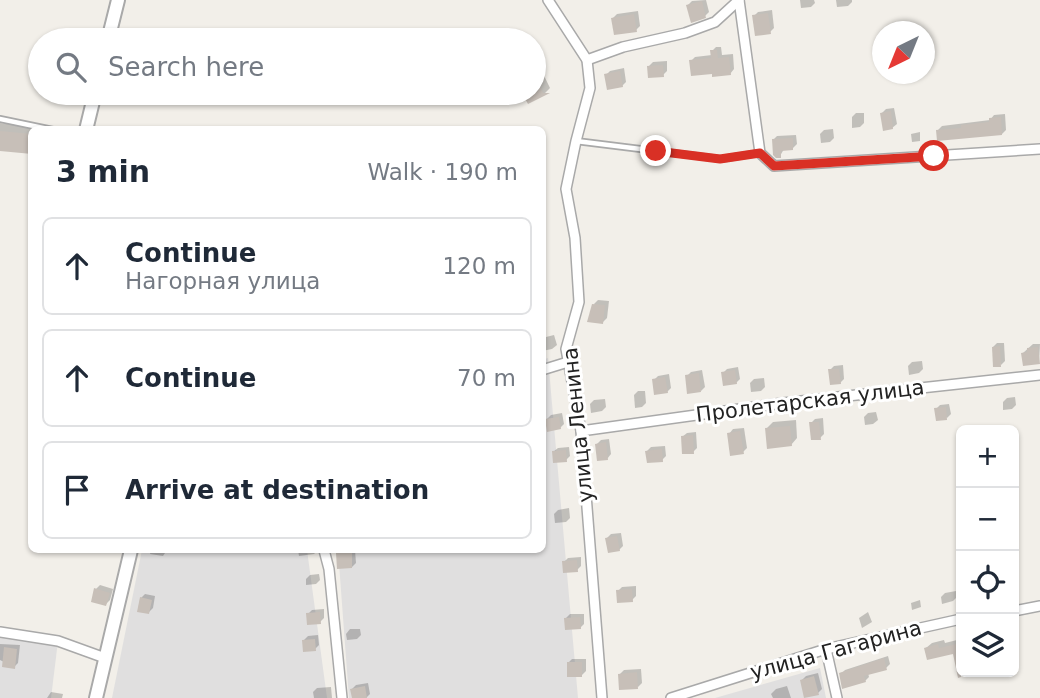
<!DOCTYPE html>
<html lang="en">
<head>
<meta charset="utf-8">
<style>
	body { margin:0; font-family:"DejaVu Sans",sans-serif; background:#f6f6f7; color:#1f2937 }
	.controls { position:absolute; right:21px; bottom:21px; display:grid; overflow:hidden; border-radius:10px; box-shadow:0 2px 5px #0004 }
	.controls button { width:63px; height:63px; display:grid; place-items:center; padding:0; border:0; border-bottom:2px solid #e0e1e3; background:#fff; color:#1f2937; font:35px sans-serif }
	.compass { position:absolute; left:872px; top:21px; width:63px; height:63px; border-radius:50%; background:#fff; box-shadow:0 2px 5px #0004; rotate:223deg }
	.stop { position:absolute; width:21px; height:21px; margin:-16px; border:5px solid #d93025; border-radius:50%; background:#fff }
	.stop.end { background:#d93025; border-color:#fff; box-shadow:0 2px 7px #0008 }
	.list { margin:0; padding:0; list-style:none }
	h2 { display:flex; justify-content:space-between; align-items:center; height:91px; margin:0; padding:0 28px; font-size:30px }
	h2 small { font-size:23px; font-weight:400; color:#747a83 }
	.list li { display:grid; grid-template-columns:46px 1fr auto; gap:21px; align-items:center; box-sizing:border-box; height:98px; margin:0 14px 14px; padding:0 14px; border:2px solid #e0e1e3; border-radius:10px }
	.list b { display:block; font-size:26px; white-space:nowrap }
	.list p { margin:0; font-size:23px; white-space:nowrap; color:#747a83 }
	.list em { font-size:23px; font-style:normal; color:#747a83 }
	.icon { flex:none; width:38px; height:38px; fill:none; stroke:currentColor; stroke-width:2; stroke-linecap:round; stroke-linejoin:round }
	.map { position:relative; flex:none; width:1040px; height:698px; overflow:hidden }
	.search { position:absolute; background:#fff; box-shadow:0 2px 5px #0004; left:28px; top:28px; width:518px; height:77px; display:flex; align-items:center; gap:18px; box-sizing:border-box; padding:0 24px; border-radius:38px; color:#747a83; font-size:26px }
	.panel { position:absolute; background:#fff; box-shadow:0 2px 5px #0004; left:28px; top:126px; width:518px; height:427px; border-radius:10px }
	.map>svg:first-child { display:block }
</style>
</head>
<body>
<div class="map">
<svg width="1040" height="698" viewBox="0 0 1040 698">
	<rect width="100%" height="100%" fill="#f2efe9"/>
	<g fill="#e0dfdf">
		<path d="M548,358l30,340h-229l-11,-148h204v-190z"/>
		<path d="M142,550h165l20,148h-215z"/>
		<path d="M0,632l58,9 -7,57h-51z"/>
		<path d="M820,668l6,30h-111z"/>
	</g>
	<g fill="#0003">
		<path d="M706,0l3,12 -4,4 -17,-11 4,-4z"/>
		<path d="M800,0h14l1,3 -4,4 -10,1z"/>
		<path d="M836,0h16v2l-4,4 -11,1z"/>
		<path d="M772,10l2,18 -4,4 -16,-16 4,-4z"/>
		<path d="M638,11l2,15 -4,4 -23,-12 4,-4z"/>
		<path d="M716,47h5l1,8 11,-1 1,15 -4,5 -39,-13 4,-4 17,-2v-4z"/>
		<path d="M534,55l16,33 -6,6 -15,8 -5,-9h10z"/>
		<path d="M667,61v10l-4,4 -14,-9 4,-4z"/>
		<path d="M624,68l2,14 -4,4 -16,-11 4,-4z"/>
		<path d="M894,108l3,16 -5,4 -10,-15 4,-4z"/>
		<path d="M856,113h8v10l-4,4 -8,1v-11z"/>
		<path d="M1005,114l1,16 -4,4 -64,-4 4,-4 48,-6 4,-5z"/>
		<path d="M0,123l51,5v2h-19v23l-32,-3z"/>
		<path d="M833,129l1,9 -4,4 -9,1 -1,-9 4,-4z"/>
		<path d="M920,132v9l-8,1 -1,-8z"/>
		<path d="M796,135l1,9 -4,4 -9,1 -4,7 -7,-16 4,-4z"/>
		<path d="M598,300l11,1 -2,17 -4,4 -9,-18z"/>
		<path d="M554,335l3,10 -5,4 -10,2v-13z"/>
		<path d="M997,343h7l1,18 -4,4 -8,-18z"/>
		<path d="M1033,344h7l-1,19 -16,-10z"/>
		<path d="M922,361l1,8 -4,4 -10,2 -1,-9 4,-4z"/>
		<path d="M843,365l1,14 -4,4 -10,-13 4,-4z"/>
		<path d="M738,367l2,12 -4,4 -13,-10 4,-4z"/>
		<path d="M702,370l3,17 -4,4 -14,-15 4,-4z"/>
		<path d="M669,374l2,14 -4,4 -13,-12 4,-4z"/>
		<path d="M764,378l1,9 -4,4 -10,1 -1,-9 4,-4z"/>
		<path d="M638,391h7l1,12 -4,4 -7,1 -1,-13z"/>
		<path d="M1015,397l1,8 -4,4 -9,1v-8l4,-4z"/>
		<path d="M605,399l1,8 -4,4 -11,2 -1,-9 4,-4z"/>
		<path d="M949,404l2,10 -4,4 -11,-9 4,-4z"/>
		<path d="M876,412l2,8 -5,4 -8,1 -1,-8 4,-4z"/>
		<path d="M562,413l2,11 -4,4 -13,-9 4,-4z"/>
		<path d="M823,418l1,16 -4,4 -9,-15 4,-4z"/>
		<path d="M796,420l1,18 -6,7 -25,-16 7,-7z"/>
		<path d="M744,428l3,20 -4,4 -14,-18 4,-5z"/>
		<path d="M696,432l1,16 -4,4 -11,-15 5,-4z"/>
		<path d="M609,439l2,15 -4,5 -10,-15 4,-4z"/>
		<path d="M665,446l1,10 -4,4 -15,-9 4,-4z"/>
		<path d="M569,447l1,9 -4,4 -13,-8 5,-4z"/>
		<path d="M569,508l1,10 -4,4 -11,1 -1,-9 4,-4z"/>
		<path d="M621,533l2,13 -4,4 -12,-12 4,-4z"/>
		<path d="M151,550h16l-4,6 -13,-2z"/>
		<path d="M298,550h20l-4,4 -15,2z"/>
		<path d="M342,550h13l1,13 -4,4 -14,-13z"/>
		<path d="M581,557v9l-4,4 -13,-8 4,-4z"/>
		<path d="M319,574l1,6 -4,4 -10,1v-6l4,-4z"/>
		<path d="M100,585l13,4 -3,11 -4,4 -10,-15z"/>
		<path d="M636,586v10l-4,4 -14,-9 4,-4z"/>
		<path d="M956,591l1,6 -4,4 -11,3 -1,-7 4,-4z"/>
		<path d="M145,594l10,2 -2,12 -4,4 -8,-14z"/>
		<path d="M920,600l1,7 -9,3 -1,-7z"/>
		<path d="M324,609v9l-4,4 -12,-8 4,-4z"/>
		<path d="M868,612l4,10 -10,6 -3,-10z"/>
		<path d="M570,614h14v10l-4,4 -14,-10z"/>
		<path d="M350,629h10l1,6 -4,4 -10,1 -1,-6z"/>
		<path d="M318,635l1,10 -4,4 -11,-9 4,-4z"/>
		<path d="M961,639v27l-3,1 -4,-15 -28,-4 6,-5 12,-3 1,3z"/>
		<path d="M1014,639l3,12 -3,4z"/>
		<path d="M0,644l20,1 -2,18 -4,4 -14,-7z"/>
		<path d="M888,656l2,8 -4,4 -18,5 1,4 -4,4 -24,-7 4,-4z"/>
		<path d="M572,659h14v12l-4,4 -14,-12z"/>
		<path d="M641,669l1,14 -4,4 -18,-13 4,-4z"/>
		<path d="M818,673l4,16 -4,4 -16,-13 4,-4z"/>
		<path d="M368,683l2,11 -4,4h-13l-1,-9 4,-4z"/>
		<path d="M787,686l4,12h-18l-2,-4 5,-5z"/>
		<path d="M331,687l1,11h-18l-1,-6 4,-4z"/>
		<path d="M51,692l12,2 -1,4h-15z"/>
	</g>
	<g fill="#c7bfb8">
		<path d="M702,1l4,17 -15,5 -5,-18z"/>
		<path d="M768,13l3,21 -16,2 -3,-21z"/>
		<path d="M634,14l3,18 -23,3 -3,-17z"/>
		<path d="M710,50h7l1,8 11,-1 2,18 -19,2v-3l-21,2 -2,-16 22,-2z"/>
		<path d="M663,65l1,12 -16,1 -1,-12z"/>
		<path d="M620,71l3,16 -16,3 -3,-16z"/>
		<path d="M534,74l9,19h7l-22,11 -6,-11h12z"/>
		<path d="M891,111l2,18 -10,2 -3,-18z"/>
		<path d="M1001,117l1,18 -65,6 -1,-11 25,-2v-3l28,-3v-4z"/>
		<path d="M0,131l32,3v20l-32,-3z"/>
		<path d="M793,138v12l-12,1v7h-5l-3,-3 -1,-16z"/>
		<path d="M592,304l13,1 -2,19 -16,-2z"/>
		<path d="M1000,346l1,21h-8l-1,-20z"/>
		<path d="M1038,347l2,17 -17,2 -2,-13 6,-1v-4z"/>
		<path d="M828,369h11l2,15 -11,1z"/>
		<path d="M735,370l2,14 -14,2 -2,-14z"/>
		<path d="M699,373l2,19 -14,2 -2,-19z"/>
		<path d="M665,377l3,16 -14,2 -2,-16z"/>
		<path d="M946,407l1,13 -11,1 -2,-13z"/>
		<path d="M559,417l2,12 -14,3 -2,-13z"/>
		<path d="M809,422h10l2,18h-10z"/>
		<path d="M790,426l2,20 -25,3 -2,-21z"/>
		<path d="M740,431l4,23 -14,2 -3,-23z"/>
		<path d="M693,435l1,19h-12l-1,-18z"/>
		<path d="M606,442l2,18 -11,1 -2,-17z"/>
		<path d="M662,449l1,13 -16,1 -2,-12z"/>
		<path d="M566,450l1,12 -14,1 -1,-12z"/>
		<path d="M617,536l3,15 -12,2 -3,-15z"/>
		<path d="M352,552v16l-15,1 -1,-16z"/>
		<path d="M577,560l1,12 -15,1 -1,-12z"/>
		<path d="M94,588l16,5 -4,13 -15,-4z"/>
		<path d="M632,589l1,13 -16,1 -1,-13z"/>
		<path d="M140,597l12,3 -3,14 -12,-2z"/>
		<path d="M320,612l1,12 -14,1 -1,-12z"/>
		<path d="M580,617l1,12 -16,1 -1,-12z"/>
		<path d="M315,639l1,12 -13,1 -1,-12z"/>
		<path d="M961,643v34l-3,1 -5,-24 -26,6 -3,-12 14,-4 1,4z"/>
		<path d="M4,647l13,2 -2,20 -13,-2z"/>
		<path d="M884,658l3,12 -23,6 2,6 -24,7 -3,-16z"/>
		<rect x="567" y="662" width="15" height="15"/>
		<path d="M637,672l1,17 -19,1 -1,-16z"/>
		<path d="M814,676l5,19 -15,3 -4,-18z"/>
		<path d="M365,686l2,12h-15l-2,-9z"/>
	</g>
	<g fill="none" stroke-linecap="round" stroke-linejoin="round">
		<g stroke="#a9a9a9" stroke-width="8">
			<g id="service">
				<path d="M0,119l53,11"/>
				<path d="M576,141l145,18 38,-6"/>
			</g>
		</g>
		<g stroke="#a9a9a9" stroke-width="12">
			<g id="minor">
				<path d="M548,0l39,60 3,28 -14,53 -10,48 9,49 4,64 -13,47 15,82 21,267"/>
				<path d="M739,0l21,153 14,13 266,-17"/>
				<path d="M587,60l36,-13 62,-14 30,-11 24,-22"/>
				<path d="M542,370l26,-8"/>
				<path d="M581,431l202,-28 257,-28"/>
				<path d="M324,550l5,19 13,129"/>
				<path d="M1014,611l26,-5"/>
				<path d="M0,632l58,9 47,17"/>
				<path d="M826,649l11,49"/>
				<path d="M671,698l155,-49 135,-30"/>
			</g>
		</g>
		<g stroke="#a9a9a9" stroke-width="16">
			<g id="tertiary">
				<path d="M108,40l10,-40"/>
				<path d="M86,130l9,-37"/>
				<path d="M96,698l35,-148"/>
			</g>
		</g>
		<use href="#service" stroke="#fff" stroke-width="4.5"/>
		<use href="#minor" stroke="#fff" stroke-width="9"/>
		<use href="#tertiary" stroke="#fff" stroke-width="12"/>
	</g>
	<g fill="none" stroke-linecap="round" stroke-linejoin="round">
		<path stroke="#d93025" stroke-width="9" d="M656,151l64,8 40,-6 14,13 160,-10"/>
	</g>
	<g text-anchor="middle" stroke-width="6" stroke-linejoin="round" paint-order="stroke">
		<g font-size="21" fill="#222" stroke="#fff">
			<text transform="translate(810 401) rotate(-7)" y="7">Пролетарская улица</text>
			<text transform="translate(578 425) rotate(-96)" y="7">улица Ленина</text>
			<text transform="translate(836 650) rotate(-15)" y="7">улица Гагарина</text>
		</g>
	</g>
</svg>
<div class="controls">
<button>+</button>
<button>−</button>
<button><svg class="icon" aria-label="locate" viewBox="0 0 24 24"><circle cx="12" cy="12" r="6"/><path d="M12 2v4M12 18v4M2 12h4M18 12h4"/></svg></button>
<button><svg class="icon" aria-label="layers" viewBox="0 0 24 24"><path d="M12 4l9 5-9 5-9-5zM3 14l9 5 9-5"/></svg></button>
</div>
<svg class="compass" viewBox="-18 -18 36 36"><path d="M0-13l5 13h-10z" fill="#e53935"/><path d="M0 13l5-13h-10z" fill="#747a83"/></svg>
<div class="stop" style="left:934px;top:156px"></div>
<div class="stop end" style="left:656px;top:151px"></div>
<div class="search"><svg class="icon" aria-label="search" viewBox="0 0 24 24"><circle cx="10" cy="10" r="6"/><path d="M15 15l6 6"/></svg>Search here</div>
<section class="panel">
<h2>3 min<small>Walk · 190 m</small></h2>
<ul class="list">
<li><svg class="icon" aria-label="ahead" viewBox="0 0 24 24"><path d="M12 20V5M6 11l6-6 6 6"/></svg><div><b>Continue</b><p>Нагорная улица</p></div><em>120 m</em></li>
<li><svg class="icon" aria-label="ahead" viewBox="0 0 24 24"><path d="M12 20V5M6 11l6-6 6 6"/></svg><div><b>Continue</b></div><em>70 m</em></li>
<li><svg class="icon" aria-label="arrive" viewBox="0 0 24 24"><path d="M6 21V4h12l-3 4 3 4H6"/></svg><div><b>Arrive at destination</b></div></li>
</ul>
</section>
</div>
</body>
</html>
